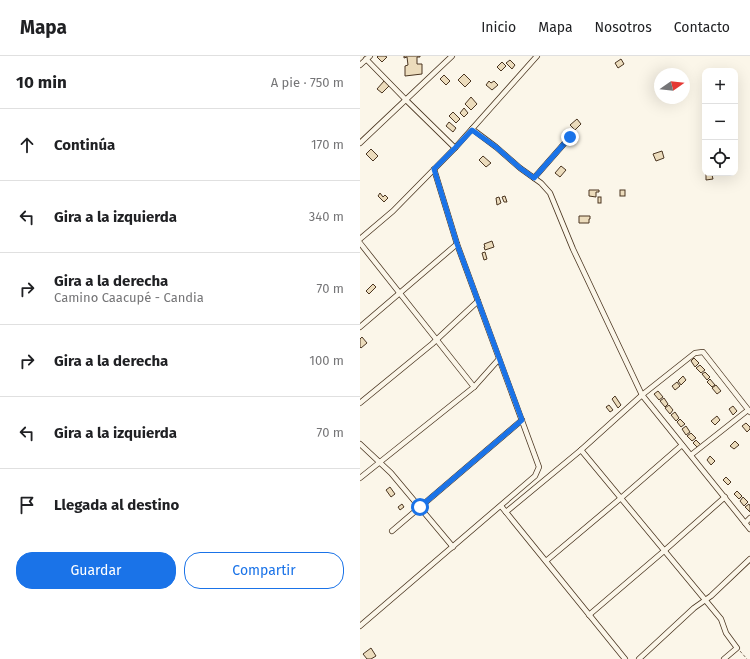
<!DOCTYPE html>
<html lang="es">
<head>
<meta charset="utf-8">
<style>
	body { margin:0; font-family:"Fira Sans",sans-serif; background:#f6f6f6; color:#202124 }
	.controls { position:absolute; right:12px; top:12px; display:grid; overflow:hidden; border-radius:8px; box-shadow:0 4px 16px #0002 }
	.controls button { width:36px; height:36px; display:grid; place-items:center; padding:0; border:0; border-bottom:1px solid #e0e0e0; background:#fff; color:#202124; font:20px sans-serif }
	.compass { position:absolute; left:294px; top:12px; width:36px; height:36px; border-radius:50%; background:#fff; box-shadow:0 4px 16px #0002; rotate:76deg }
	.stop { position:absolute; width:12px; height:12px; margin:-9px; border:3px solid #1a73e8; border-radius:50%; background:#fff }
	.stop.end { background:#1a73e8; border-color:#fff; box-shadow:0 1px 4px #0008 }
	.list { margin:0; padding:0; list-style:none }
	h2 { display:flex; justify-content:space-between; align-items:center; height:52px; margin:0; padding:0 16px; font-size:17px }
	h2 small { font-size:13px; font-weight:400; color:#757577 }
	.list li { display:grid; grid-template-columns:26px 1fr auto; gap:12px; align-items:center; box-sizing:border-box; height:72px; padding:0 16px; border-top:1px solid #e0e0e0 }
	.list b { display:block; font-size:15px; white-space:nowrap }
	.list p { margin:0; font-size:13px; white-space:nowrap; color:#757577 }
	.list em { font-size:13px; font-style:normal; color:#757577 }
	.actions { display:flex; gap:8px; padding:12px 16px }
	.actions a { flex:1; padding:9px 0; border:1px solid #1a73e8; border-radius:16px; text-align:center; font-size:14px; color:#1a73e8 }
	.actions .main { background:#1a73e8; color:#fff }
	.icon { flex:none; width:22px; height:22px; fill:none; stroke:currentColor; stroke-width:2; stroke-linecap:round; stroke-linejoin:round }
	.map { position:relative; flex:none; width:390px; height:603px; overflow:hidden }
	header { display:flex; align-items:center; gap:24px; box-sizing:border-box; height:56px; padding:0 20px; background:#fff; border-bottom:1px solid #e0e0e0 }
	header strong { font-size:19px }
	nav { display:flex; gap:22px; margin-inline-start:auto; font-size:14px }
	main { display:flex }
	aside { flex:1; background:#fff }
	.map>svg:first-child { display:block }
</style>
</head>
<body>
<header>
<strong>Mapa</strong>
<nav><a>Inicio</a><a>Mapa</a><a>Nosotros</a><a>Contacto</a></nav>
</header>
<main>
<aside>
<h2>10 min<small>A pie · 750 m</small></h2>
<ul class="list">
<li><svg class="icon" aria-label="ahead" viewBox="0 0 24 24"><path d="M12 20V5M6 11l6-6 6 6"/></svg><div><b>Continúa</b></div><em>170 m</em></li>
<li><svg class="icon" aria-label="left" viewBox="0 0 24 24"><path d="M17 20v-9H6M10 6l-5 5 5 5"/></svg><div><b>Gira a la izquierda</b></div><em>340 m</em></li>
<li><svg class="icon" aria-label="right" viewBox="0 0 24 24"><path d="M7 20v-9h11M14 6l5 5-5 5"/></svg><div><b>Gira a la derecha</b><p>Camino Caacupé - Candia</p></div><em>70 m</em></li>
<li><svg class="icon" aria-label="right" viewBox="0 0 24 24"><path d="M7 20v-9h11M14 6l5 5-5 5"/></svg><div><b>Gira a la derecha</b></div><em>100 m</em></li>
<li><svg class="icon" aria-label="left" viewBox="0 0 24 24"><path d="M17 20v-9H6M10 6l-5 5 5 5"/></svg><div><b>Gira a la izquierda</b></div><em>70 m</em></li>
<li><svg class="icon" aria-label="arrive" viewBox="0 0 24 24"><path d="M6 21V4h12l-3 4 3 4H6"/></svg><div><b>Llegada al destino</b></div></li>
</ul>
<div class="actions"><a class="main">Guardar</a><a>Compartir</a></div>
</aside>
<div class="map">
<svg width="390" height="603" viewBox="0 0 390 603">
	<rect width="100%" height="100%" fill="#fbf6e9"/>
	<g fill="#ecdcbc" stroke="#4a3520">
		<path d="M18,0h7l2,1 -5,5 -5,-5z"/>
		<path d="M44,0h16v1h-3v7h5v10l-17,2v-10l3,-1 -1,-8 -3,1z"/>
		<path d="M261,3l3,5 -6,4 -3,-5z"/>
		<path d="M150,4l5,5 -3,4 -6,-6z"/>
		<path d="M142,6l4,4 -5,5 -4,-4z"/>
		<path d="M104,18l7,7 -6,6 -7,-7z"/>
		<path d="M84,19l6,6 -4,4 -6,-6z"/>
		<path d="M24,25l5,5 -7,7 -5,-4z"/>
		<path d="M129,25l2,2 3,-2 4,4 -6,5 -6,-5z"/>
		<path d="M111,41l6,7 -6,6 -6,-6z"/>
		<path d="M104,52l4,5 -4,4 -4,-4z"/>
		<path d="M93,56l7,7 -4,4 -7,-7z"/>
		<path d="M217,63l4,5 -6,6 -5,-5z"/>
		<path d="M89,66l7,6 -3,4 -7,-6z"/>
		<path d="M11,93l7,7 -5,5 -7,-7z"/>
		<path d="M302,95l2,7 -8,3 -3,-7z"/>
		<path d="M123,100l8,7 -5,4 -7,-7z"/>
		<path d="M201,110l5,4 -6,7 -5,-4z"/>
		<path d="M346,117h4l1,3 1,-1 1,4 -7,1z"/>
		<path d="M229,134h10v2h-3v5l-7,-1z"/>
		<rect x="260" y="134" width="5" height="6"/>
		<path d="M20,137l3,4 2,-2 3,3 -4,4 -6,-6z"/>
		<path d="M145,140l2,6h-3l-2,-5z"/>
		<path d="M139,141l2,6 -4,2 -1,-7z"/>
		<rect x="238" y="141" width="3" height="6"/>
		<path d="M219,160h11v3h-1v4h-10z"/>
		<path d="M132,185l2,6 -9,3 -1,-3h1l-1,-3z"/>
		<path d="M125,196l2,7 -3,1 -2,-7z"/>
		<path d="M13,228l3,3 -7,7 -3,-3z"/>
		<path d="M2,281l5,6 -6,5 -1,-1v-8z"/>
		<path d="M334,302l5,5 -4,4 -4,-6z"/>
		<path d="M340,309l5,5 -4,3 -5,-5z"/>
		<path d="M345,316l5,5 -3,3 -5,-6z"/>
		<path d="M323,320l3,4 -5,5 -3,-4z"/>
		<path d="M350,323l5,6 -3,2 -5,-5z"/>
		<path d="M317,326l3,4 -5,4 -3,-4z"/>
		<path d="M356,329l5,6 -4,3 -5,-6z"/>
		<path d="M298,335l5,6 -4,3 -5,-6z"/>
		<path d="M255,340l6,9 -3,3 -6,-9z"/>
		<path d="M304,342l4,6 -3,3 -5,-6z"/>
		<path d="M249,349l4,5 -3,2 -4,-5z"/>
		<path d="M309,349l4,5 -3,4 -5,-6z"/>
		<path d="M373,350l4,5 -4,4 -4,-6z"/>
		<path d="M315,356l4,6 -3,3 -5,-6z"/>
		<path d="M357,360l3,4 -5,5 -4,-4z"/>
		<path d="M320,363l5,5 -4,3 -4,-5z"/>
		<path d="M386,367l4,4v2l-3,3 -5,-6z"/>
		<path d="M326,370l4,6 -4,3 -4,-6z"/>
		<path d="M331,377l5,5 -4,3 -5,-5z"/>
		<path d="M336,384l5,5 -3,3 -5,-5z"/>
		<path d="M375,385l4,4 -5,4 -4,-3z"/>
		<path d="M350,400l5,5 -4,4 -4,-5z"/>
		<path d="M366,421l5,5 -3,3 -5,-5z"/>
		<path d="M30,431l5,7 -4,3 -5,-7z"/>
		<path d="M377,435l5,5 -3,3 -5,-5z"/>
		<path d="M383,441l5,5 -4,4 -4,-5z"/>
		<path d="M42,448l2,3 -4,3 -2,-3z"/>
		<path d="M389,448l1,2v6l-5,-5z"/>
		<path d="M11,592l5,8 -5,3h-4l-4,-5z"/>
	</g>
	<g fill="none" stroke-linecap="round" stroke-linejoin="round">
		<g stroke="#4a3520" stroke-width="6">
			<g id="street">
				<path d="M6,3l40,41 49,48"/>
				<path d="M0,9l10,-9"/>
				<path d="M112,73l24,18 24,21 21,15 9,10 23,56 69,146 108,134"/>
				<path d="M0,87l92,-87"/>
				<path d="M174,122l36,-41"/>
				<path d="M0,183l33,-28 62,-63 82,-92"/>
				<path d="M0,187l114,144"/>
				<path d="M0,271l97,-83"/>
				<path d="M0,347l72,-59 46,-43"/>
				<path d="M0,388l31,29 62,74"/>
				<path d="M221,394l140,169 5,14 11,15 -13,11"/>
				<path d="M331,399l57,-45"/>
				<path d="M0,422l114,-91 25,-28"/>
				<path d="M141,450l124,153"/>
				<path d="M146,456l75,-62 61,-55 53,-42 8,-1 47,60"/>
				<path d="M385,467l5,-5"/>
				<path d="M32,475l130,-111"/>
				<path d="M186,505l75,-63 61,-53"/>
				<path d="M229,559l75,-64 61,-54"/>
				<path d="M0,570l175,-150 4,-9 -82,-223 -23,-75"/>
				<path d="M279,603l55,-51 17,-12 39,-37"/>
			</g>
		</g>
		<path stroke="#7f6f5c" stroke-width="1" stroke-dasharray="3 2" stroke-linecap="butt" d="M380,595l7,8"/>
		<use href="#street" stroke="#fbf6e9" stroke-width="4.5"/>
	</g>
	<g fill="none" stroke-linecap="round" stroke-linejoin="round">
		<path stroke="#1a73e8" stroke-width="5" d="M60,451l102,-87 -65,-176 -23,-75 21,-21 17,-18 24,17 24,21 14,10 36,-41"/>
	</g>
</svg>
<div class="controls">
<button>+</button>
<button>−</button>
<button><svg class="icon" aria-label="locate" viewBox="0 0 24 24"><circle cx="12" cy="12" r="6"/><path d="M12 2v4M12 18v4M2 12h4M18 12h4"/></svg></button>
</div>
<svg class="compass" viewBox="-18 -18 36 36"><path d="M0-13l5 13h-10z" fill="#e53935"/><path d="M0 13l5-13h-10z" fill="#757577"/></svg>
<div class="stop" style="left:60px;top:451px"></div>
<div class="stop end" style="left:210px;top:81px"></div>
</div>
</main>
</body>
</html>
